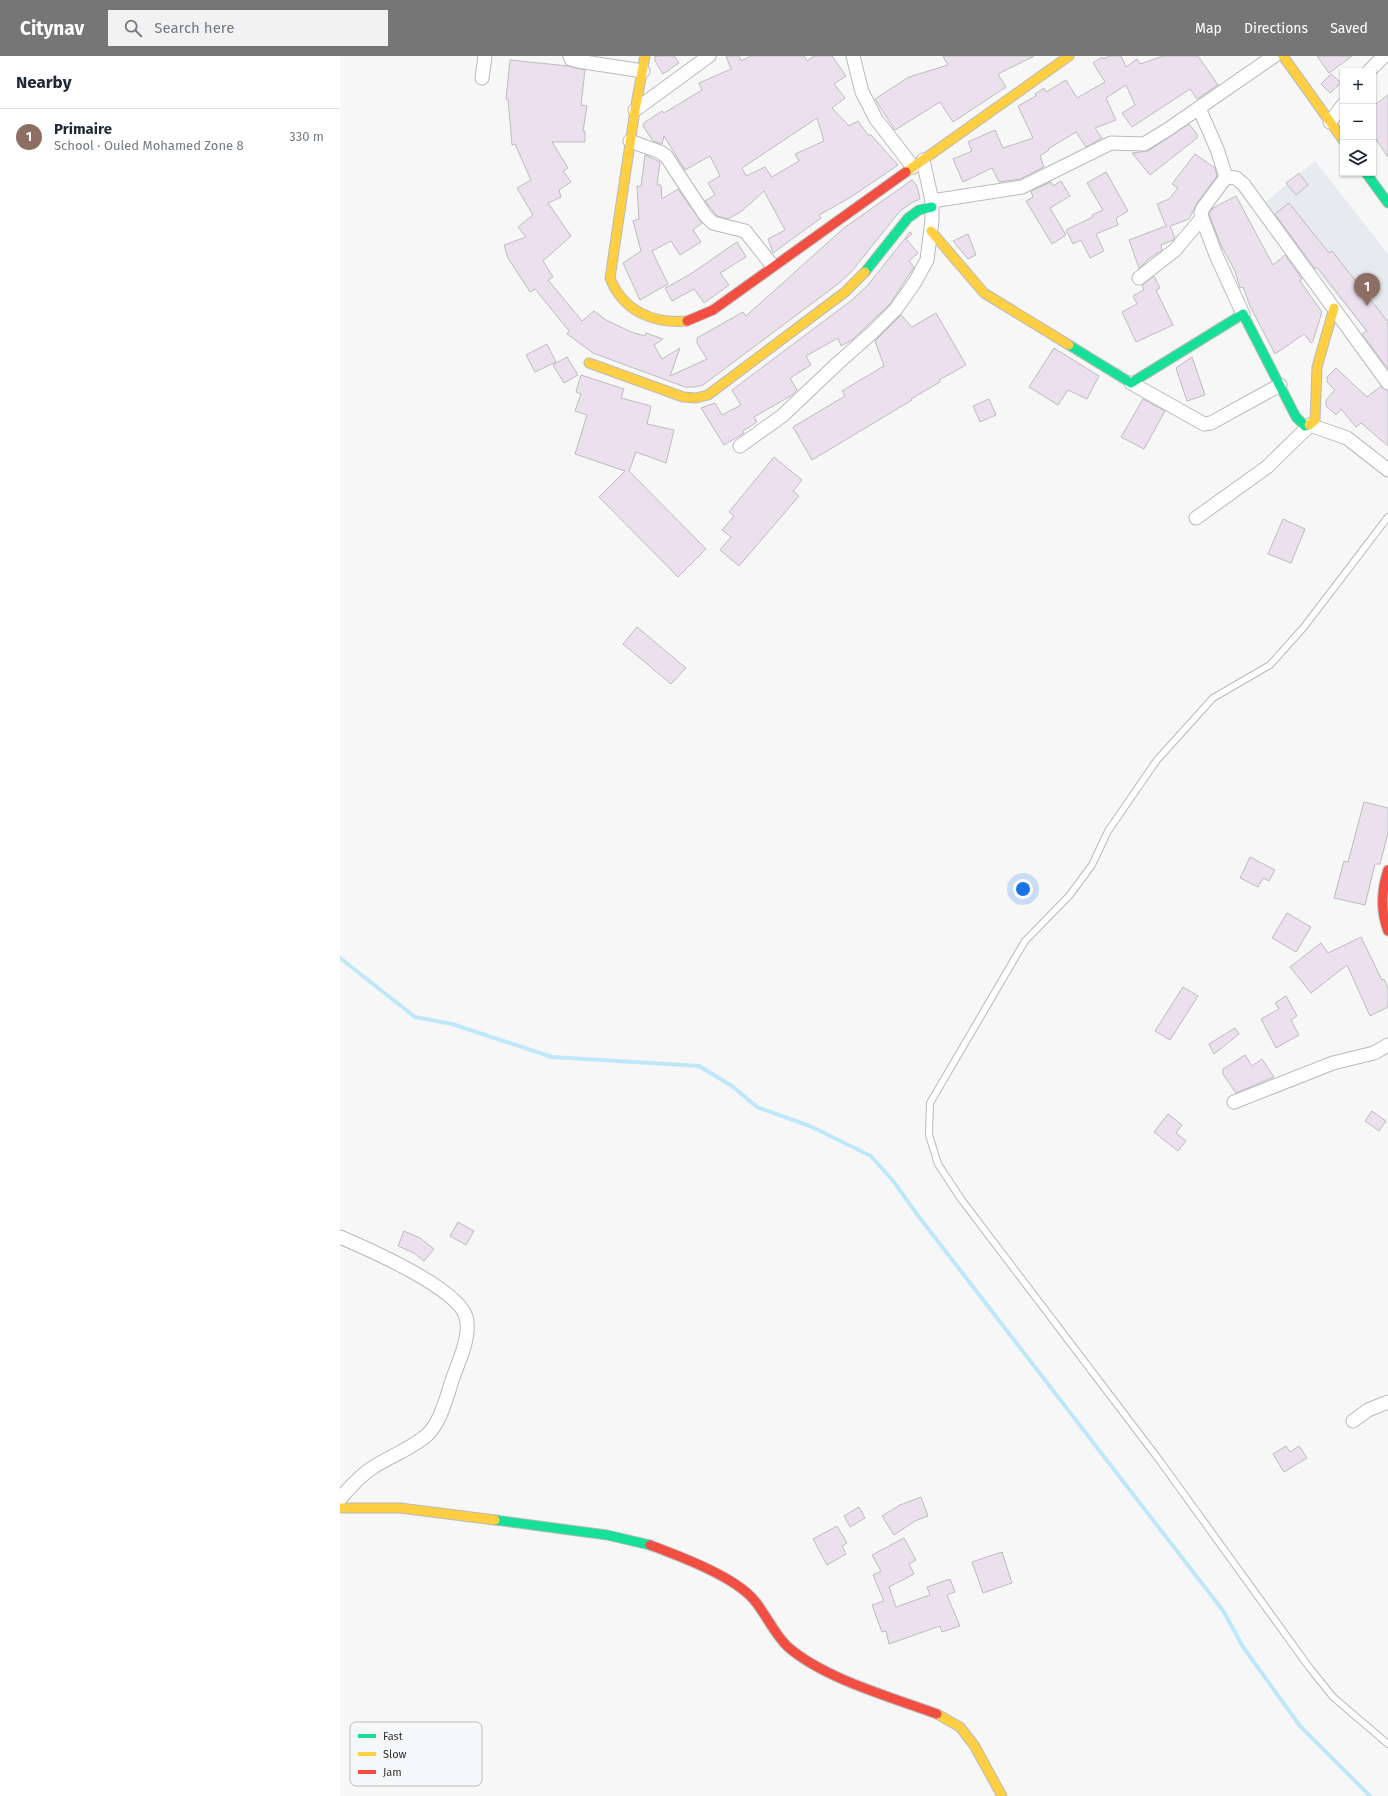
<!DOCTYPE html>
<html lang="en">
<head>
<meta charset="utf-8">
<style>
	body { margin:0; font-family:"Fira Sans",sans-serif; background:#f2f2f3; color:#1f2937 }
	.controls { position:absolute; right:12px; top:12px; display:grid; overflow:hidden; border-radius:0px; box-shadow:0 1px 3px #0004 }
	.controls button { width:36px; height:36px; display:grid; place-items:center; padding:0; border:0; border-bottom:1px solid #e0e1e3; background:#fff; color:#1f2937; font:20px sans-serif }
	.you { position:absolute; left:683px; top:833px; width:14px; height:14px; margin:-10px; border:3px solid #fff; border-radius:50%; background:#1a73e8; box-shadow:0 0 0 6px #1a73e833 }
	.badge { display:grid; place-items:center; width:26px; height:26px; border-radius:50%; background:#767677; color:#fff; font-size:13px; font-weight:700 }
	.pin { position:absolute; translate:-50% -33px; filter:drop-shadow(0 1px 2px #0008) }
	.pin::after { content:''; position:absolute; top:21px; width:14px; height:12px; background:inherit; clip-path:polygon(0 0,100% 0,50% 100%) }
	.list { margin:0; padding:0; list-style:none }
	h2 { display:flex; justify-content:space-between; align-items:center; height:52px; margin:0; padding:0 16px; font-size:17px }
	h2 small { font-size:13px; font-weight:400; color:#747a83 }
	.list li { display:grid; grid-template-columns:26px 1fr auto; gap:12px; align-items:center; box-sizing:border-box; height:56px; padding:0 16px; border-top:1px solid #e0e1e3 }
	.list b { display:block; font-size:15px; white-space:nowrap }
	.list p { margin:0; font-size:13px; white-space:nowrap; color:#747a83 }
	.list em { font-size:13px; font-style:normal; color:#747a83 }
	.icon { flex:none; width:22px; height:22px; fill:none; stroke:currentColor; stroke-width:2; stroke-linecap:round; stroke-linejoin:round }
	.map { position:relative; flex:none; width:1048px; height:1740px; overflow:hidden }
	header { display:flex; align-items:center; gap:24px; box-sizing:border-box; height:56px; padding:0 20px; background:#767677; color:#fff }
	header strong { font-size:19px }
	nav { display:flex; gap:22px; margin-inline-start:auto; font-size:14px }
	.search { width:280px; height:36px; background:#f2f2f3; display:flex; align-items:center; gap:10px; box-sizing:border-box; padding:0 14px; border-radius:0px; color:#747a83; font-size:15px }
	main { display:flex }
	aside { flex:1; background:#fff }
	.map>svg:first-child { display:block }
</style>
</head>
<body>
<header>
<strong>Citynav</strong>
<div class="search"><svg class="icon" aria-label="search" viewBox="0 0 24 24"><circle cx="10" cy="10" r="6"/><path d="M15 15l6 6"/></svg>Search here</div>
<nav><a>Map</a><a>Directions</a><a>Saved</a></nav>
</header>
<main>
<aside>
<h2>Nearby<small></small></h2>
<ul class="list">
<li><span class="badge" style="background:#8d6e63">1</span><div><b>Primaire</b><p>School · Ouled Mohamed Zone 8</p></div><em>330 m</em></li>
</ul>
</aside>
<div class="map">
<svg width="1048" height="1740" viewBox="0 0 1048 1740">
	<rect width="100%" height="100%" fill="#f7f7f8"/>
	<path fill="#e7eaef" d="M975,105l73,93v105l-125,-155z"/>
	<g fill="none" stroke-linecap="round" stroke-linejoin="round">
		<path stroke="#bee8f9" stroke-width="4" d="M0,902l75,59 37,7 100,33 147,9 33,20 25,21 53,19 61,30 23,26 22,31 308,399 19,35 57,79 70,70"/>
	</g>
	<g fill="#ece0ef" stroke="#bcbcbc" fill-rule="evenodd">
		<path d="M315,0h19l5,7 -16,11 -8,-13z"/>
		<path d="M386,0h13l2,5 10,-5h53l3,5 7,-5h18l14,20 -12,8 11,14 -13,10 17,18 9,-5 10,14h3l27,30 -47,32 -32,18 2,3 -48,35 -5,-14 17,-9 -21,-39 -22,20 -14,8 -11,-3 -12,-15 10,-6 -7,-12 12,-7 -10,-20 -25,14 -21,-34 -2,8 -9,-3 -10,-15 1,-3 18,-12 2,2 38,-23 -3,-7 32,-14zM477,62l7,23 -29,13 4,7 -27,16 -7,-10 -19,9 -4,-8z"/>
		<path d="M603,0h91l-36,18 8,13 -53,35 -13,-20 -45,28 -20,-31 34,-22 39,-12z"/>
		<path d="M769,0h12l5,11 11,-8 3,5 23,-8h35l20,29 -21,14 -7,-10 -58,38 -10,-14 13,-8 -9,-20 -20,13 10,22 -21,8 7,10 -16,9 -10,-15 -28,17 1,1 -9,6 4,11 -24,12 -21,3 -7,-14 -29,14 -10,-23 19,-8 -4,-9 27,-12 8,18 30,-10 -15,-32 18,-10 -1,-2 9,-6 2,4 20,-12 11,18 28,-16 -12,-19 9,-6 1,2z"/>
		<path d="M977,0h35l-23,17z"/>
		<path d="M170,4l58,6 17,4 -4,35 6,1 -4,25h2v11h-33l16,26 -5,3 8,11 -12,8 2,7 -13,6 23,33 -28,25 10,16 -5,3 34,41 12,-10 12,9 25,12 14,4 1,-3 17,6 -9,6 8,14 18,-11 -10,28 37,-17 -10,-16v-5l46,-26 3,4 98,-88 68,-48 5,6 3,13 -7,3 -13,9 -48,60 -14,13 -135,101 -8,2h-10l-92,-34 -26,-19 2,-3 -34,-42 -5,3 -22,-34 -4,-13 22,-8 -8,-10 15,-12 -16,-27 14,-8 -16,-36 -3,1 -4,-46h-2z"/>
		<path d="M991,18l10,9 -11,10 -9,-9z"/>
		<path d="M1048,39v62l-15,-22v-29z"/>
		<path d="M849,68l8,10v4l-47,37 -18,-22 16,-2z"/>
		<path d="M855,98l20,14 2,8 -20,27 -8,16 -19,7 5,12 -2,2 -12,5 1,5 -15,10v1l-8,7 -10,-28 37,-14 -9,-22 12,-5 9,-11 -6,-4z"/>
		<path d="M305,99l15,7 -3,23h4l1,14 16,-10 24,34 -9,7 8,12 -21,13 -9,-14 -19,10 16,33 -28,16 -17,-37 18,-12 -8,-30 6,-2 -2,-33h4z"/>
		<path d="M766,116l22,39 -12,7 2,7 -22,9 8,17 -14,7 -9,-18 -8,4 -7,-14 27,-13 -1,-2 11,-5 -16,-27z"/>
		<path d="M959,117l9,12 -12,10 -10,-12z"/>
		<path d="M721,125l9,15 -20,12 16,27 -14,9 -26,-43 7,-4 -2,-6 20,-9 2,4z"/>
		<path d="M896,140l37,69 12,-10 17,24 -2,2 22,31 -9,29 -2,2 -7,-9 -29,20 -25,-48 -7,-19 -3,1 -5,-17 -14,-26 -12,-31 4,-6z"/>
		<path d="M949,147l40,50 3,-2 56,71v47l-26,-35 5,-3 -50,-64 -2,2 -40,-55z"/>
		<path d="M570,176l2,2 -6,5 12,14 -9,8 5,6 -24,37 -38,36 -11,6 -3,-8 -32,18 5,9 -21,13 7,12 -5,5 -38,22 3,5 -14,9 1,2 -3,2 -17,10 -23,-37 14,-5 7,12 19,-10 -9,-15 120,-90 16,-15z"/>
		<path d="M628,178l8,21 -8,4 -15,-18z"/>
		<path d="M397,186l9,15 -26,16 9,12 -25,18 -10,-14 -22,12 -7,-13 24,-13z"/>
		<path d="M814,220l6,12 -4,2 17,35 -37,17 -14,-30 15,-8 -4,-8 11,-6 -2,-5z"/>
		<path d="M596,257l30,52 -27,15 1,2 -29,17 1,1 -100,60 -19,-33 52,-31 -3,-5 42,-25 -9,-25 26,-26 11,12z"/>
		<path d="M207,288l9,18 -21,10 -9,-17z"/>
		<path d="M714,292l45,28 -12,23 -19,-9 -10,15 -29,-18z"/>
		<path d="M227,301l11,18 -14,8 -11,-18z"/>
		<path d="M852,301l13,38 -18,6 -11,-33z"/>
		<path d="M996,312l31,29 14,-11 7,5v55l-27,-23 -5,4 -15,-18 -5,6 -10,-9v-6l9,-10 -8,-8v-5z"/>
		<path d="M241,319l43,14 -3,9 30,8 -4,18 27,6 -8,33 -30,-11 -7,19 77,78 -28,28 -79,-80 26,-26 -50,-17 12,-39 -12,-4 6,-17 -5,-2z"/>
		<path d="M649,343l7,16 -16,7 -7,-16z"/>
		<path d="M803,343l22,12 -21,38 -23,-12z"/>
		<path d="M434,401l28,23 -9,11 6,5 -60,70 -19,-16 11,-13 -9,-7 12,-14 -5,-4z"/>
		<path d="M943,463l22,10 -14,34 -23,-9z"/>
		<path d="M297,571l49,41 -15,16 -48,-40z"/>
		<path d="M1024,746l24,6v25l-8,31h-5l-10,41 -31,-7 10,-37 4,1z"/>
		<path d="M910,801l25,13 -6,11 -6,-3 -5,9 -18,-9z"/>
		<path d="M947,857l24,14 -15,25 -24,-14z"/>
		<path d="M1021,881l21,43 2,-1 4,9v19l-18,9 -23,-51 -36,28 -21,-26 31,-24 7,10z"/>
		<path d="M843,931l15,9 -28,44 -15,-9z"/>
		<path d="M946,940l11,20 -6,4 8,15 -23,13 -15,-29 18,-10 -4,-6z"/>
		<path d="M895,972l4,6 -25,20 -5,-10z"/>
		<path d="M905,999l7,11 10,-7 12,18 -38,16 -13,-19v-5z"/>
		<path d="M1032,1055l14,10 -7,10 -14,-10z"/>
		<path d="M828,1058l14,11 -6,8 10,8 -8,10 -24,-19z"/>
		<path d="M118,1166l16,9 -8,14 -16,-9z"/>
		<path d="M64,1175l16,7 14,11 -10,12 -10,-8 -16,-7z"/>
		<path d="M946,1390l4,6 9,-6 8,12 -23,14 -11,-18z"/>
		<path d="M581,1441l7,19 -13,5 -21,14 -12,-19 18,-11z"/>
		<path d="M519,1451l6,11 -15,9 -6,-11z"/>
		<path d="M497,1470l10,17 -5,3 4,8 -19,11 -14,-26z"/>
		<path d="M564,1482l12,22 -7,4 5,10 -25,13 7,20 34,-12 -3,-8 23,-8 5,13 -8,3 13,31 -18,6 -2,-6 -51,18 -3,-13 -4,1 -10,-27 12,-4 -11,-26 8,-4 -9,-16z"/>
		<path d="M662,1496l10,31 -29,10 -11,-31z"/>
	</g>
	<g fill="none" stroke-linecap="round" stroke-linejoin="round">
		<g stroke="#b9babb" stroke-width="8">
			<path id="lane" d="M1048,461l-84,110 -34,38 -57,33 -56,62 -49,71 -16,34 -23,31 -44,45 -95,162 -1,32 9,29 23,35 199,262 149,206 24,30 55,47"/>
		</g>
		<g stroke="#b9babb" stroke-width="15">
			<g id="street">
				<path d="M230,0l1,3 7,2 65,10"/>
				<path d="M513,0l9,36 14,27 37,48"/>
				<path d="M1029,15l15,-15"/>
				<path d="M142,22l3,-22"/>
				<path d="M859,52l18,41 9,28 -23,31 -2,5 1,5 14,37 27,59"/>
				<path d="M295,54l74,-54"/>
				<path d="M990,66l13,-17"/>
				<path d="M290,85l30,11 6,4 39,59 8,8 32,8 27,34"/>
				<path d="M886,121l10,1 8,7 144,198"/>
				<path d="M592,145l90,-14 89,-44 33,1 23,-14 107,-74"/>
				<path d="M799,222l36,-28 27,-32"/>
				<path d="M791,327l73,41 7,-1 69,-38"/>
				<path d="M400,390l42,-30 56,-53 36,-32 22,-22 19,-27 12,-22 5,-40v-19l-9,-41"/>
				<path d="M856,462l71,-51 43,-42 37,13 41,32"/>
				<path d="M894,1046l99,-39 41,-10 14,-8"/>
				<path d="M0,1181c28,12 118,51 126,80 5,18 -6,41 -12,58 -7,19 -12,46 -27,60 -16,14 -37,21 -55,33 -12,8 -23,20 -32,31"/>
				<path d="M1013,1365l15,-11 20,-8"/>
			</g>
		</g>
		<g stroke="#b9babb" stroke-width="11">
			<g id="fast">
				<path d="M1026,117l22,30"/>
				<path d="M525,216l43,-54 11,-8 13,-3"/>
				<path d="M729,289l62,38 112,-69 53,103 9,9 4,-1"/>
				<path d="M155,1464l112,15 43,10"/>
			</g>
		</g>
		<g stroke="#b9babb" stroke-width="11">
			<g id="slow">
				<path d="M305,0l-10,54 -25,168c13,33 43,46 77,43"/>
				<path d="M943,0l60,84"/>
				<path d="M566,116l163,-116"/>
				<path d="M591,175l53,62 85,52"/>
				<path d="M249,307l94,34 13,1 12,-3 137,-103 20,-20"/>
				<path d="M969,369l6,-5 2,-53 17,-59"/>
				<path d="M0,1452h60l95,12"/>
				<path d="M597,1658l23,13 14,18 28,51"/>
			</g>
		</g>
		<g stroke="#b9babb" stroke-width="11">
			<g id="jam">
				<path d="M347,265l26,-11 193,-138"/>
				<path d="M1048,814c-7,21 -8,40 0,61"/>
				<path d="M310,1489c29,11 84,31 104,55 12,14 20,34 34,47 37,32 103,50 149,67"/>
			</g>
		</g>
		<use href="#lane" stroke="#fefefe" stroke-width="6"/>
		<use href="#street" stroke="#fefefe" stroke-width="13"/>
		<use href="#fast" stroke="#16e098" stroke-width="9"/>
		<use href="#slow" stroke="#ffcf43" stroke-width="9"/>
		<use href="#jam" stroke="#f24e42" stroke-width="9"/>
	</g>
	<rect x="10" y="1666" width="132" height="64" rx="6" fill="#f6f7f9" stroke="#bbbcbd" stroke-width="1"/>
	<rect x="18" y="1678" width="18" height="4" fill="#16e098"/>
	<rect x="18" y="1696" width="18" height="4" fill="#ffcf43"/>
	<rect x="18" y="1714" width="18" height="4" fill="#f24e42"/>
	<g font-size="11" fill="#313132">
		<text x="43" y="1684">Fast</text>
		<text x="43" y="1702">Slow</text>
		<text x="43" y="1720">Jam</text>
	</g>
</svg>
<div class="controls">
<button>+</button>
<button>−</button>
<button><svg class="icon" aria-label="layers" viewBox="0 0 24 24"><path d="M12 4l9 5-9 5-9-5zM3 14l9 5 9-5"/></svg></button>
</div>
<div class="you"></div>
<div class="pin badge" style="left:1027px;top:250px;background:#8d6e63">1</div>
</div>
</main>
</body>
</html>
